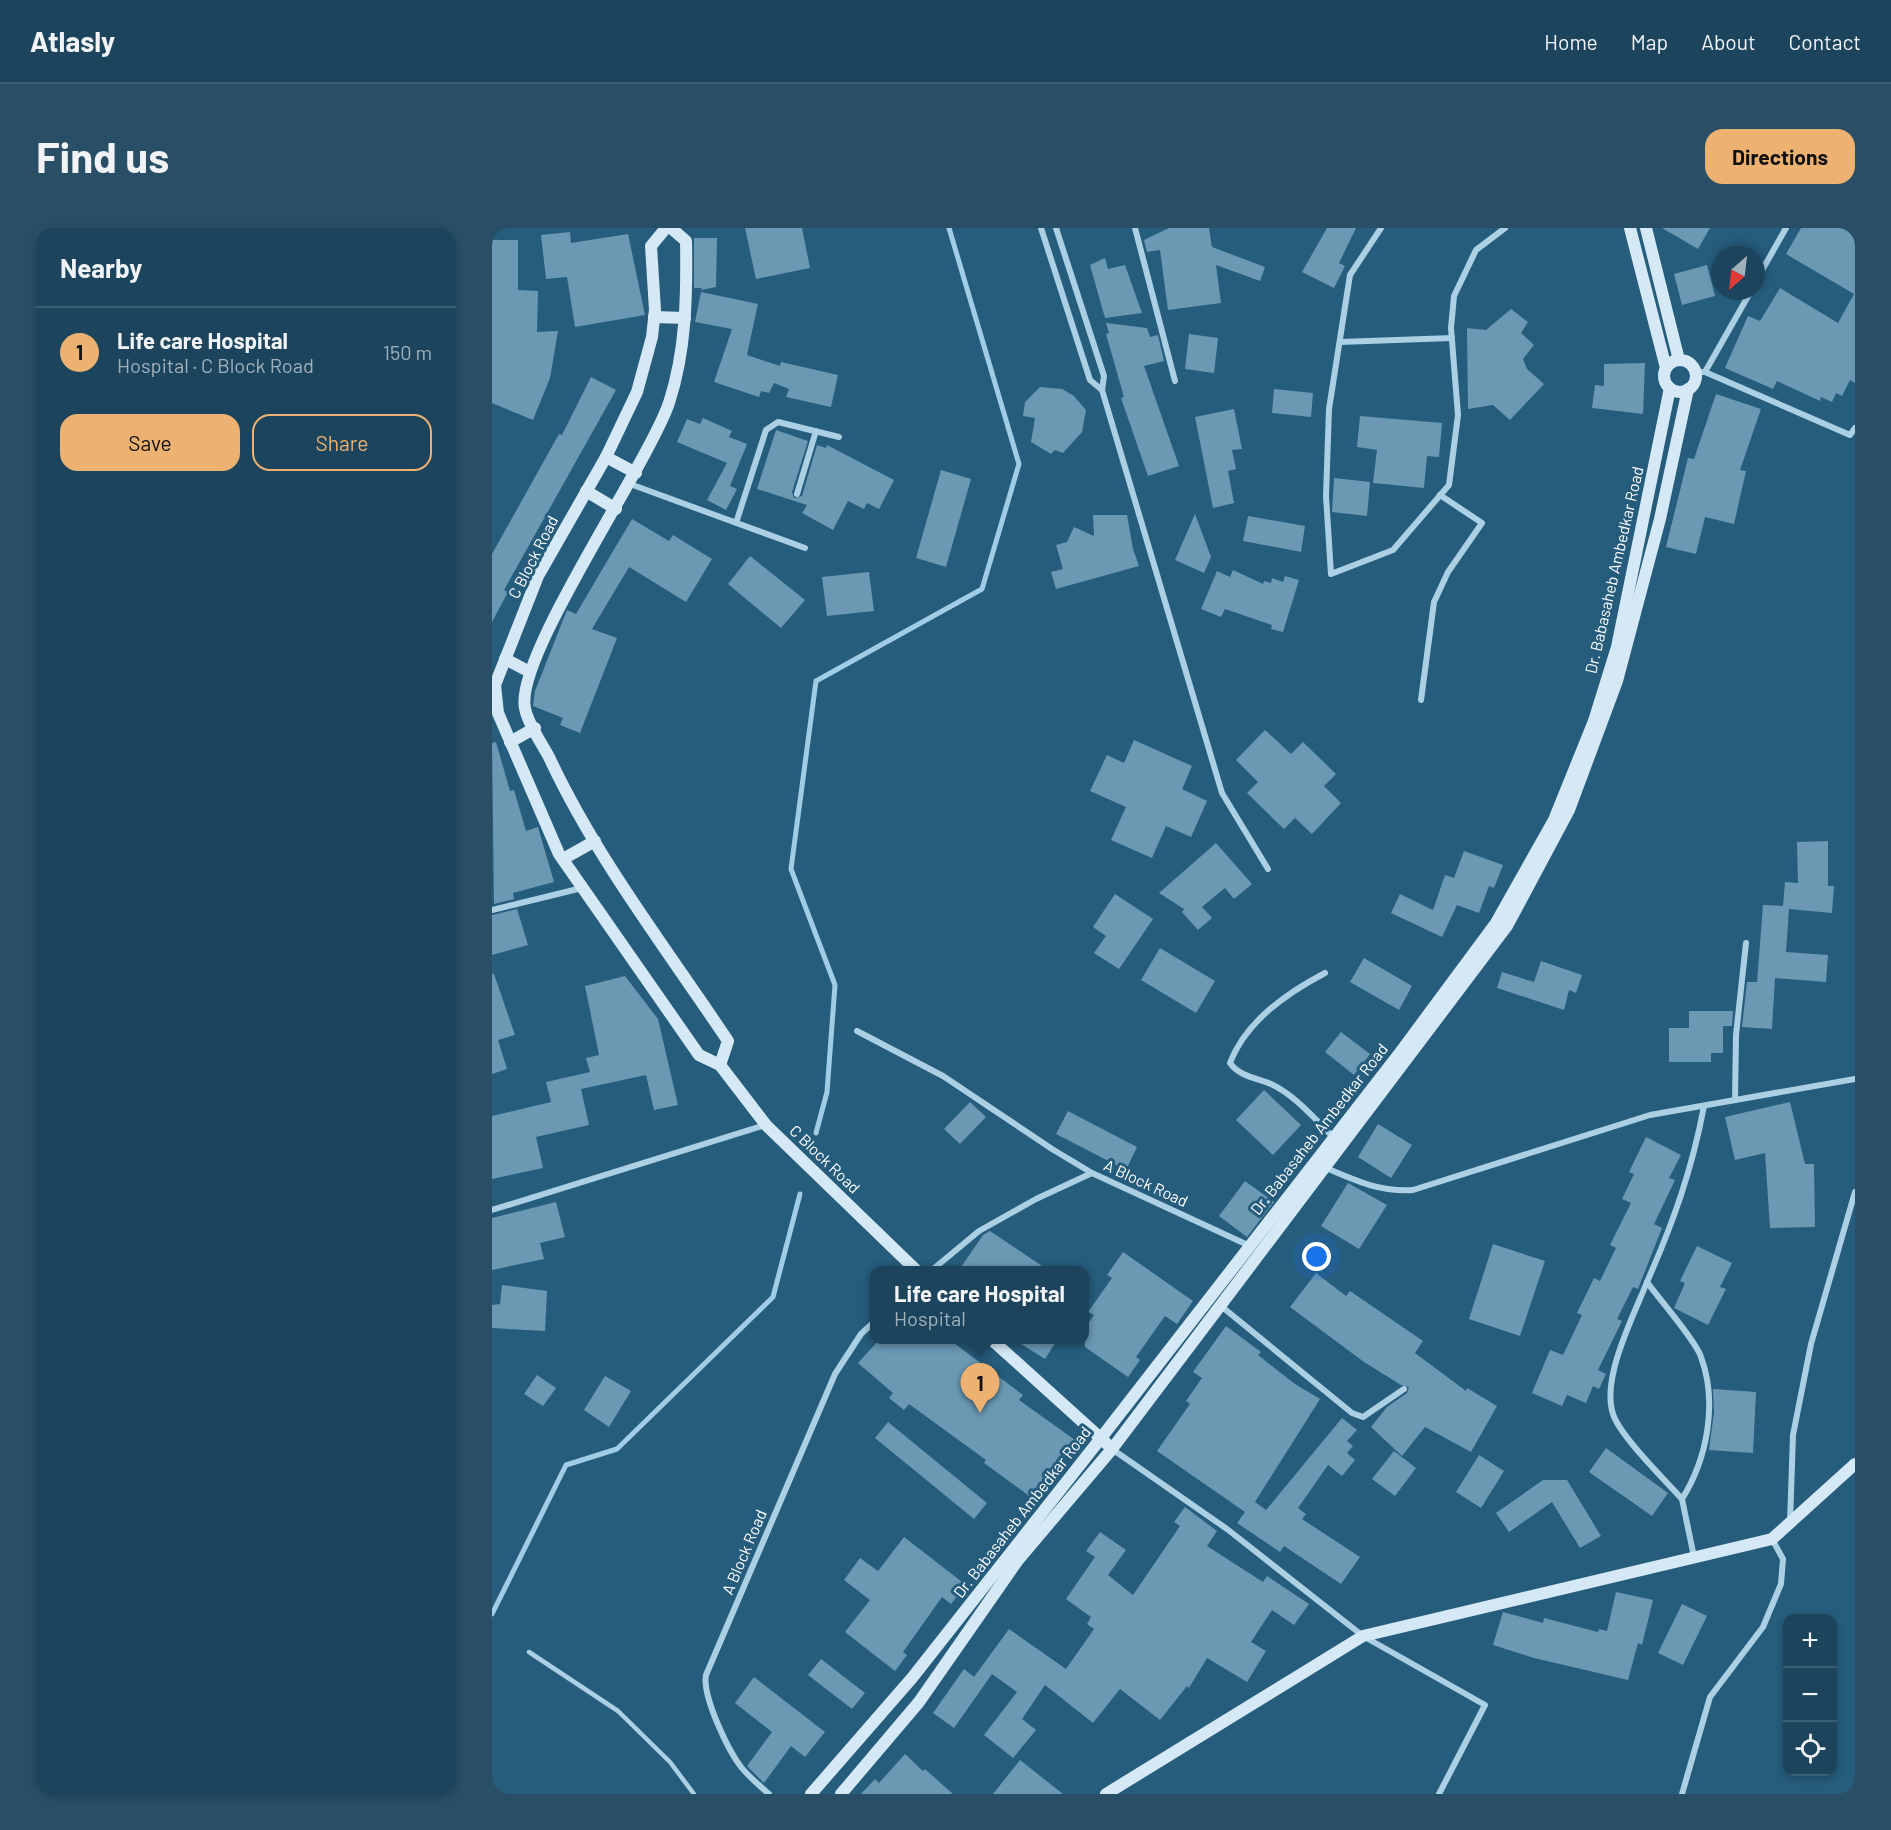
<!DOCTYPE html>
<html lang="en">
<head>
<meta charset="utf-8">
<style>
	body { margin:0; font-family:Barlow,sans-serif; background:#294f66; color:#f1f3f6 }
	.controls { position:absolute; right:18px; bottom:18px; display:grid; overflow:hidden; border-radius:12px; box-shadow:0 3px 9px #0003 }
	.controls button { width:54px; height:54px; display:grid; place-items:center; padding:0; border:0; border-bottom:2px solid #3a5d72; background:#1c455d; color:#f1f3f6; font:30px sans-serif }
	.compass { position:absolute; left:1219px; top:18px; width:54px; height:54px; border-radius:50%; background:#1c455d; box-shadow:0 3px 9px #0003; rotate:208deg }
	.you { position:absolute; left:825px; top:1029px; width:21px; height:21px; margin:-15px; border:4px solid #fff; border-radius:50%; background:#1a73e8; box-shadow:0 0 0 9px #1a73e833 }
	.badge { display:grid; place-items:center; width:39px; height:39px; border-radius:50%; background:#edb271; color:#111; font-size:20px; font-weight:700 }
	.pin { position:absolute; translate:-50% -50px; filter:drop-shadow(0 2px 3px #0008) }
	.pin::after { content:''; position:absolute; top:32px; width:21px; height:18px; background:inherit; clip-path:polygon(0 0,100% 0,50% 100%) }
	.popup { position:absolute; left:378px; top:1038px; width:219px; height:78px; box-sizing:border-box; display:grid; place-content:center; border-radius:12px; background:#1c455d; filter:drop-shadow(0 2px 4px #0005); font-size:20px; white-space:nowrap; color:#a0b1bc }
	.popup b { font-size:22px; color:#f1f3f6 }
	.popup::after { content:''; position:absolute; left:50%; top:100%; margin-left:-12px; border:12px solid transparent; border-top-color:#1c455d }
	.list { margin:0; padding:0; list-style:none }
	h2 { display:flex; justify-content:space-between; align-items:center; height:78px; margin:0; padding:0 24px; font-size:26px }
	h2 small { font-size:20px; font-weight:400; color:#a0b1bc }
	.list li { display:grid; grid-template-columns:39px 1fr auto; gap:18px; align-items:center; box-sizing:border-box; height:90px; padding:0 24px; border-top:2px solid #3a5d72 }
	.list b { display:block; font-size:22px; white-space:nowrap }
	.list p { margin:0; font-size:20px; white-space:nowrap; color:#a0b1bc }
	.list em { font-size:20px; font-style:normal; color:#a0b1bc }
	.actions { display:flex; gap:12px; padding:18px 24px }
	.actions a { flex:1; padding:14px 0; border:2px solid #edb271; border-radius:18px; text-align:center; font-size:21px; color:#edb271 }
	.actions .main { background:#edb271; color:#111 }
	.icon { flex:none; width:33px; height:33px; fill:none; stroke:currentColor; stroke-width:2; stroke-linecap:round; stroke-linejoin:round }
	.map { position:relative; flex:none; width:1363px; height:1566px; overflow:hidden; border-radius:18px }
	header { display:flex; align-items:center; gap:36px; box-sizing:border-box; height:84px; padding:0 30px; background:#1c455d; border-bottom:2px solid #3a5d72 }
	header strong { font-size:28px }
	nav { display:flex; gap:33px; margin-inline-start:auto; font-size:21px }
	.intro { display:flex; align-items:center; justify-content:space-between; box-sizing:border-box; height:144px; padding:0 36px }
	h1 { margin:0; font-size:42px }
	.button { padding:15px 27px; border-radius:18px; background:#edb271; color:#111; font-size:21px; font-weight:700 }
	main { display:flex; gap:36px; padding:0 36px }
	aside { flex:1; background:#1c455d; border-radius:18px; box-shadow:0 3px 9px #0003 }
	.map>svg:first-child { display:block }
</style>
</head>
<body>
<header>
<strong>Atlasly</strong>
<nav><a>Home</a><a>Map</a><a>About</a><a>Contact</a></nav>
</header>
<div class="intro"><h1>Find us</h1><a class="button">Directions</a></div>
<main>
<aside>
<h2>Nearby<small></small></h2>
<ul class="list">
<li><span class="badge">1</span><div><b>Life care Hospital</b><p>Hospital · C Block Road</p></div><em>150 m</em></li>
</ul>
<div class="actions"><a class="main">Save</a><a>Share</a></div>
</aside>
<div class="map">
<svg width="1363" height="1566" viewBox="0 0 1363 1566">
	<rect width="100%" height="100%" fill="#265c7c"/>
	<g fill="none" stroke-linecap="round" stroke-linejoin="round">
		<g stroke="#a0cde5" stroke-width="5">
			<path d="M324,905l11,-41 8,-107 -44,-116 25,-188 166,-92 37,-125 -70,-236"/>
			<path d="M0,1386l74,-149 51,-16 156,-152 27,-103"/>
		</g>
	</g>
	<g fill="#6b99b4">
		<path d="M253,0h57l8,40 -54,11z"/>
		<path d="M677,0h40l3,19 53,20 -5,14 -44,-16 5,38 -53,7 -8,-60 -13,2 -3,-12z"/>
		<path d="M835,0h29l-17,35 6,3 -11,22 -32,-16z"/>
		<path d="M1170,0h48l-12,21z"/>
		<path d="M1309,0h54v155l-5,-3 -8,16 -6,-3 -4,9 -11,-5 -1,4 -43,-20 -4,8 -48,-21 23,-52 12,5 20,-33 58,35 16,-29 -68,-40z"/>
		<path d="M78,4l1,11 57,-9 17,81 -70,12 -8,-50 -21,2 -5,-44z"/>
		<path d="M202,10h23l-1,49 -15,3 1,-2h-8z"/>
		<path d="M0,12h26v50l20,1 -1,41 21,-1 -8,47 -17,42 -41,-17z"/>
		<path d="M613,30l3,11 17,-4 17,48 -37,5 -15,-53z"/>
		<path d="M1215,37l8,31 -33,9 -8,-31z"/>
		<path d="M209,64l57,12 -11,51 33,11 1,-4 57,13 -7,32 -45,-10 3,-8 -15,-6 -5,10 -8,-2 -2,6 -45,-15 18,-53 -37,-7z"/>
		<path d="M1019,81l17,13 -7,11 13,12 -11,14 4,10 17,15 -34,36 -17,-15 -25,4 -1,-81 19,2z"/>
		<path d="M614,95l41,5 3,9 8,-2 6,26 -20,5 35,100 -31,10 -27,-78 3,-1 -18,-63 3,-1z"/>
		<path d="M697,106l29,4 -4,35 -29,-4z"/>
		<path d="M1153,135l-2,51 -51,-6 3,-23 9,1v-22z"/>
		<path d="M99,149l25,13 -112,200 4,2 -16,30v-68l67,-120 3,1z"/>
		<path d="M548,159l22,2 12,7 12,14 -4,22 -19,21 -8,-3 -4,4 -20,-12 4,-24 -12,-2 2,-14z"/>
		<path d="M782,161l39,4 -2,24 -39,-4z"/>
		<path d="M1224,166l45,15 -21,61 6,1 -12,53 -29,-7 -9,37 -30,-7 22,-89 6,1z"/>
		<path d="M742,181l8,40 -10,1 4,19 -8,2 6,32 -21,5 -18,-91z"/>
		<path d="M868,188l82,7 -3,34 -12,-1 -3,32 -51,-5 4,-33 -20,-3z"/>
		<path d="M211,190l29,13 -3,6 18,7 -17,42 7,3 -11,21 -19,-10 20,-37 -50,-21 10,-23 13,5z"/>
		<path d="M284,202l32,11 -16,51 2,6 8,-2 15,-51 9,3 1,-3 67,35 -15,29 -12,-6 -3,6 -16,-8 -15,29 -31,-17 5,-8 -50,-16z"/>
		<path d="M449,242l30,9 -25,88 -30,-9z"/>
		<path d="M842,250l36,4 -3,34 -35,-4z"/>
		<path d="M703,286l16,43 -7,16 -29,-13z"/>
		<path d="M601,287h34l6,34 6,17 -83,23 -5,-17 12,-3 -7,-24 11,-3 7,-15 20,9z"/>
		<path d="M756,288l57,10 -4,26 -58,-11z"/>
		<path d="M140,291l37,22 4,-6 39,24 -26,43 -57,-35 -37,62 25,9 -37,95 -20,-8 3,-7 -30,-12 2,-15 32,-81 9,4z"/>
		<path d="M258,328l55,44 -24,28 -53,-44z"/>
		<path d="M741,342l30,14 1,-3 7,2 1,-5 11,4 2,-6 14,4 -16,52 -12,-3 1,-4 -47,-16 -4,8 -20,-8 16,-38 13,6z"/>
		<path d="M377,344l5,39 -47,5 -5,-39z"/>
		<path d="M773,502l26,24 12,-12 33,32 -12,12 17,17 -29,31 -17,-16 -11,11 -37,-36 11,-11 -22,-22z"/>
		<path d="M642,512l58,26 -10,23 25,12 -16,36 -25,-11 -14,32 -41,-18 15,-33 -36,-16 17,-36 17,8z"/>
		<path d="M4,514l14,49 4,-1 12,41 12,-4 16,55 -41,11 1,6 -20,5 -2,-161z"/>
		<path d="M1336,613v45h6l-2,27 -43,-4 -3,43 42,3 -2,27 -51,-4 -3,51 -30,-2 5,-45h10l6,-77 20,1 2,-24 13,1 -1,-41z"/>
		<path d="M724,615l36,41 -18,15 -9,-11 -23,19 10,11 -14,12 -16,-18 2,-3 -25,-16z"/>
		<path d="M972,623l39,14 -9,23 -5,-2 -10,27 -22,-8 -15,32 -51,-24 9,-19 33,16 12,-35 9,3z"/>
		<path d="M623,666l38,25 -34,50 -25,-16 12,-17 -13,-9z"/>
		<path d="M25,681l11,36 -36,10v-40z"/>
		<path d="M668,720l55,33 -19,32 -55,-33z"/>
		<path d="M872,730l48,28 -13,24 -49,-28z"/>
		<path d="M1049,733l41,14 -6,18 -7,-3 -5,20 -67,-22 5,-16 32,10z"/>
		<path d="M0,746h2l21,61 -17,5 9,29 -15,5z"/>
		<path d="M133,748l33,43 20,86 -24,5 -8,-35 -65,14 8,36 -53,12 7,31 -51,11v-63l59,-14 -5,-20 44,-10 -4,-14 13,-3 -14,-69z"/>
		<path d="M1197,783h44l-1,15h-9v27h-12v9h-42v-34h20z"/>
		<path d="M849,804l29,22 -16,21 -29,-23z"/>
		<path d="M772,862l37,35 -28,30 -37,-35z"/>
		<path d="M478,874l16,15 -26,27 -16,-15z"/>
		<path d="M1298,874l15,62h9l1,63 -45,1 -5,-75 -30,7 -10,-43z"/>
		<path d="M576,883l69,36 -11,23 -70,-36z"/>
		<path d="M886,896l34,21 -21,33 -33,-21z"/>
		<path d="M1154,909l35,18 -12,23 6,2 -21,44 8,4 -24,61 -5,-2 -16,32 5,2 -24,49 8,4 -7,15 -6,-3 -7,17 -19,-8 -5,11 -30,-13 18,-43 13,5 19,-40 -5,-2 17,-35 6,3 16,-33 -6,-3 21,-42 -9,-4 12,-25 -5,-2z"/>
		<path d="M753,953l29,21 -27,35 -28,-21z"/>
		<path d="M856,955l39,22 -28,44 -38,-23z"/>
		<path d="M64,974l9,35 -25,6 4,16 -52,11v-52z"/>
		<path d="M498,1003l58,39h-89l24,-35z"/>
		<path d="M1001,1016l52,17 -25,75 -51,-17z"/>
		<path d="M1205,1018l35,17 -12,24 6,2 -18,36 -34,-17 11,-25 -5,-2z"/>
		<path d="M631,1024l70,49 -16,23 -12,-8 -29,41 4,3 -12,17 -43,-30v-19l9,-13 -6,-3 24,-34 -5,-3z"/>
		<path d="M824,1045l30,23 4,-5 73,50 -8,12 51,38 1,-3 30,18 -26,46 -46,-25 -23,29 -31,-29 16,-20 20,-14 2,-6 -8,-2 -37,-23 -74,-55z"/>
		<path d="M10,1057l45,6 -2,40 -53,-3v-23l8,-1z"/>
		<path d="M734,1098l35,26 -3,3 37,29 25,15 -65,103 11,8 76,-92 15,12 -10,11 6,5 -6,7 8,7 -13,16 -14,-11 -30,43 8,6 -4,5 58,38 -19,27 -57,-38 -4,6 -43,-29 8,-11 -88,-61 33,-47 -4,-3 16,-23 -9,-6z"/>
		<path d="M387,1112h71l73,55 -4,5 56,40 -43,58 -48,-35 2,-3 -77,-56 -5,6 -15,-12 4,-5 -35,-30z"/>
		<path d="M523,1112h42l-12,19z"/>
		<path d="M45,1147l19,13 -13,18 -19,-12z"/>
		<path d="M113,1148l26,15 -22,36 -25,-17z"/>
		<path d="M1221,1161l43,3 -3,61 -44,-3 5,-38z"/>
		<path d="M396,1194l99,81 -13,16 -99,-81z"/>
		<path d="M1114,1220l62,45 -16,23 -63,-44z"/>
		<path d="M902,1223l22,17 -21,28 -23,-17z"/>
		<path d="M987,1227l25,16 -23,37 -25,-16z"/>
		<path d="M1051,1252h24l34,56 -21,12 -28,-46 -43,30 -13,-19z"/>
		<path d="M693,1279l32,24 -10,15 56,36 4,-6 42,28 -15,21 -22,-15 -21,32 15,9 -19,31 -40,-24 -18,30 -2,-2 -27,34 -40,-31 -27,34 -48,-38 -23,34 14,11 -23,28 -29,-23 33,-43 -25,-18 -38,54 -21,-15 31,-44 10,8 35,-48 57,40 28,-40 -7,-5 4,-7 -25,-18 29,-42 -9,-6 14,-19 26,18 -18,25 25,20 47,-69 -6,-4z"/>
		<path d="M412,1309l62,48 -15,19 -9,-7 -39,55 4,3 -12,16 -50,-39 25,-32 -26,-20 16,-22 18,13z"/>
		<path d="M1124,1364l37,8 -11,45 -4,-2 -10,37 -94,-22 -41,-13 10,-33 40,11 1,-5 54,14 1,-3 8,2z"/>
		<path d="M1190,1376l25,12 -24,49 -25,-12z"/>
		<path d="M329,1431l44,34 -13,16 -44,-34z"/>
		<path d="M262,1449l71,55 -20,25 -14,-11 -27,37 -17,-17 25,-34 -37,-29z"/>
		<path d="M413,1526l18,17 2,-2 28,25h-92l14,-15 4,4z"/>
		<path d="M528,1532l43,34h-70z"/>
	</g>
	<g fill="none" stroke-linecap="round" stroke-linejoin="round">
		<path stroke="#abd0e4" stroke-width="4.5" d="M37,1424l89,59 52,51 24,32"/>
		<g stroke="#abd0e4" stroke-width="6">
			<path d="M549,0l49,152 12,10"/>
			<path d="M564,0l48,148 -2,14 120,403 46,76"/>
			<path d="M643,0l40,153"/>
			<path d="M889,0l-31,47 -21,134 -3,87 5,78 62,-24 56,-65 9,-70 -7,-87 3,-32 22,-46 29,-22"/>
			<path d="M1264,53l30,-53"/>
			<path d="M848,114l112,-4"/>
			<path d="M1203,144h10l46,-81"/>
			<path d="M1213,144l145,63 5,-7"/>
			<path d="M138,256l175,64"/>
			<path d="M305,266l19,-63"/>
			<path d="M244,295l30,-93 12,-8 61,15"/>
			<path d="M929,472l13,-98 14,-30 34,-49 -42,-28"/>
			<path d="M0,682l90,-22"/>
			<path d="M833,745c-38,20 -79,48 -95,90 9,13 26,15 41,21 25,12 45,36 64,55"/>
			<path d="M365,803l86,45 109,73 40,24"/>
			<path d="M1243,872l1,-65 10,-92"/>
			<path d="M834,940c30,13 54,24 87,22l237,-75 205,-36"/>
			<path d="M0,982l273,-85"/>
			<path d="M440,1042l47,-39 57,-32 56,-26 158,73"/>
			<path d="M1155,1054c-13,33 -46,96 -34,132 7,22 52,66 69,85"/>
			<path d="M729,1078l131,107 11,4 41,-28"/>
			<path d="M620,1221l115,80 136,107 122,69 -46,89"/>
			<path d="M1298,1294l3,-87 18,-91 44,-152"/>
			<path d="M1202,1329l-12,-58c25,-40 36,-96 19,-142 -5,-16 -42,-58 -54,-75 26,-59 45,-112 57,-176"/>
			<path d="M277,1566c-10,-9 -20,-17 -28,-27 -13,-17 -39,-71 -35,-92l129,-301 26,-40 14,-13"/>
			<path d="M1190,1566l28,-97 53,-70 18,-43 2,-25 -11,-20"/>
		</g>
		<g stroke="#d4e8f5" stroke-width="12">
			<path d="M174,0l-15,18 4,64 -3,27 -15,55 -31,65 -68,119 -43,109 3,28 61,141 140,201 21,10 46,60 150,145"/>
			<path d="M179,0l15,13c1,55 0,110 -17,162 -23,65 -155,255 -144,305 2,14 17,36 24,49 47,101 117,191 179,284l-8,24"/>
			<path d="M1138,0l36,140"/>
			<path d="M1154,0l33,132"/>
			<path d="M162,89l31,1"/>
			<circle cx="1188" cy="148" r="16"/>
			<path d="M114,229l30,16"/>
			<path d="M94,263l30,18"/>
			<path d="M13,431l25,13"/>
			<path d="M18,514l25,-14"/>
			<path d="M71,631l32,-18"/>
			<path d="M500,1112l115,104"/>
			<path d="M319,1566l101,-116 189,-240 298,-384 97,-131 58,-103 40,-99 23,-74 53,-259"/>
			<path d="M349,1566l78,-92 99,-142 94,-111 395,-523 62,-116 48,-129 43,-162 28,-130"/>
			<path d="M614,1566l257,-158 409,-97 83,-75"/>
		</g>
	</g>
	<g text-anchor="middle" stroke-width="6" stroke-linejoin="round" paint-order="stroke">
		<g font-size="16" fill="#fff" stroke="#265c7c">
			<text transform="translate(41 329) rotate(-63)" y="6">C Block Road</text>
			<text transform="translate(1122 342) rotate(-77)" y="6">Dr. Babasaheb Ambedkar Road</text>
			<text transform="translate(827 901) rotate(-52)" y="6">Dr. Babasaheb Ambedkar Road</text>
			<text transform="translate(333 931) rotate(44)" y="6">C Block Road</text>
			<text transform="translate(654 955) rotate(25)" y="6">A Block Road</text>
			<text transform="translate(530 1284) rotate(-52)" y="6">Dr. Babasaheb Ambedkar Road</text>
			<text transform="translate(252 1324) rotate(-67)" y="6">A Block Road</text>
		</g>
	</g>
</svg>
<div class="controls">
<button>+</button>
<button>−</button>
<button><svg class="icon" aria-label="locate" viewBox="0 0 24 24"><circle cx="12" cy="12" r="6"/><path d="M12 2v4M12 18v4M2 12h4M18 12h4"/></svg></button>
</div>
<svg class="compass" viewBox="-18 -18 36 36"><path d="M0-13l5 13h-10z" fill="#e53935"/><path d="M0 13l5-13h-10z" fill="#a0b1bc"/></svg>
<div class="you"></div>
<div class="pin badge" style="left:488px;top:1185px">1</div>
<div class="popup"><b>Life care Hospital</b>Hospital</div>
</div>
</main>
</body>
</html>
